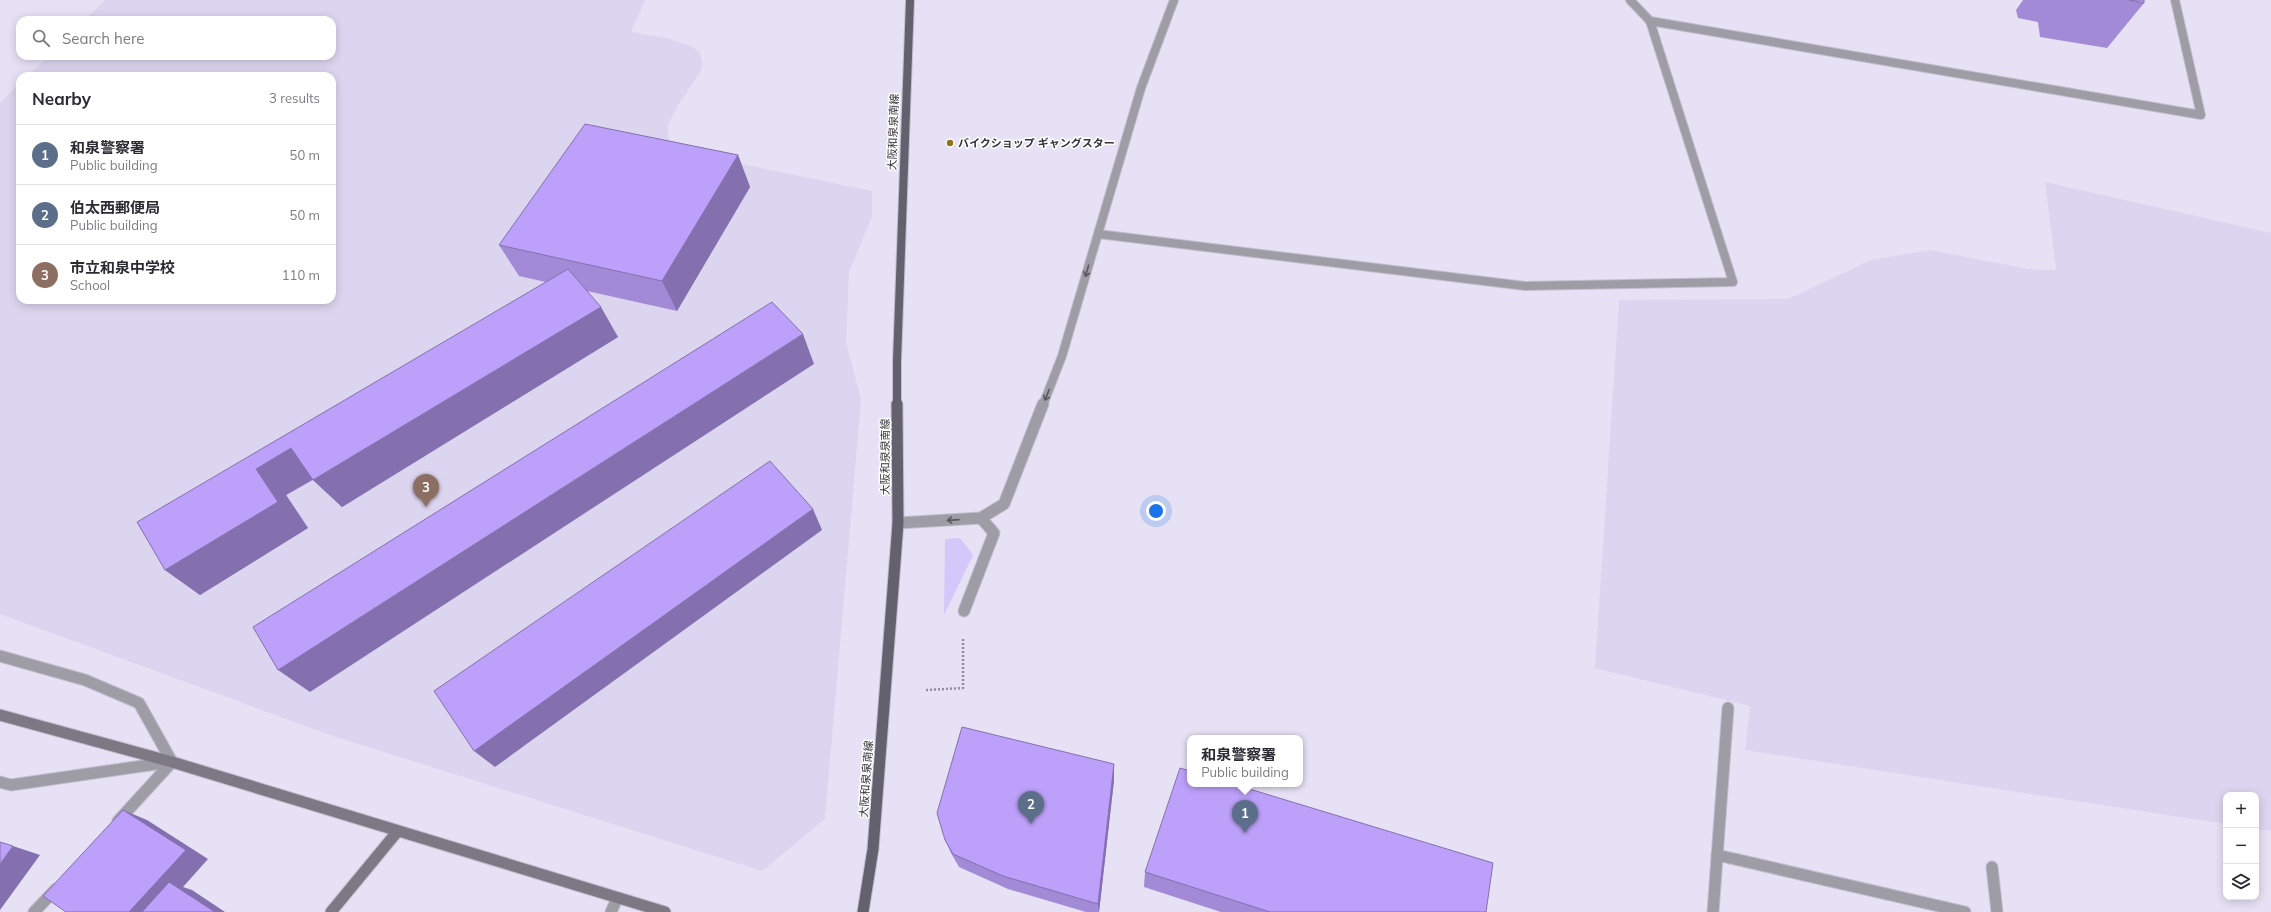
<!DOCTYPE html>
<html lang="en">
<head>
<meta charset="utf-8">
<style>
	body { margin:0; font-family:Mulish,"Noto Sans JP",sans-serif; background:#f2f2f3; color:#2b2b33 }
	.controls { position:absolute; right:12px; bottom:12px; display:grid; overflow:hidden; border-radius:8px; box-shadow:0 2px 10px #0003 }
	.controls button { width:36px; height:36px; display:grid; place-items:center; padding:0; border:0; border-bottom:1px solid #e1e1e2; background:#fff; color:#2b2b33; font:20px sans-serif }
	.you { position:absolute; left:1156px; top:511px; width:14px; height:14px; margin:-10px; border:3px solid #fff; border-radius:50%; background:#1a73e8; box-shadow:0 0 0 6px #1a73e833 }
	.badge { display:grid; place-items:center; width:26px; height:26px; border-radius:50%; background:#0b8043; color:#fff; font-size:13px; font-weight:700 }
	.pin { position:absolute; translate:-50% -33px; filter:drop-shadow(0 1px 2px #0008) }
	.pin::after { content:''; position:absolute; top:21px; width:14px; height:12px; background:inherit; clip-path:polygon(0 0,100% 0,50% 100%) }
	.popup { position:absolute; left:1187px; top:735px; width:116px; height:52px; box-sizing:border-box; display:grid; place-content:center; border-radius:8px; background:#fff; filter:drop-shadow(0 1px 3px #0005); font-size:13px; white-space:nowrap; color:#7c7c81 }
	.popup b { font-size:15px; color:#2b2b33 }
	.popup::after { content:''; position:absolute; left:50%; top:100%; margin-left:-8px; border:8px solid transparent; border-top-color:#fff }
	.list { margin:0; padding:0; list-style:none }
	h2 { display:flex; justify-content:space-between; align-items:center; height:52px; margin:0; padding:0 16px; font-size:17px }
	h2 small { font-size:13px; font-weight:400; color:#7c7c81 }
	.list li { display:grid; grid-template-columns:26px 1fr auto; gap:12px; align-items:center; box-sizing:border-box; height:60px; padding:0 16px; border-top:1px solid #e1e1e2 }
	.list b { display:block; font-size:15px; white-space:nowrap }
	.list p { margin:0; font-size:13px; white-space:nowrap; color:#7c7c81 }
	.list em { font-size:13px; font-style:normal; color:#7c7c81 }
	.icon { flex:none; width:22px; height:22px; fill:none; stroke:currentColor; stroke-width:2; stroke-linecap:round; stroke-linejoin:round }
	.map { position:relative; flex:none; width:2271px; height:912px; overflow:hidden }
	.search { position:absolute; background:#fff; box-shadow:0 2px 10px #0003; left:16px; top:16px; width:320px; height:44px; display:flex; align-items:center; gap:10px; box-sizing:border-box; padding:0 14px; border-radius:12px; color:#7c7c81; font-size:15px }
	.panel { position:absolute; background:#fff; box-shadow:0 2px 10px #0003; left:16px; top:72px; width:320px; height:232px; border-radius:12px }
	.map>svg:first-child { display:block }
</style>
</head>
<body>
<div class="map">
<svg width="2271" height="912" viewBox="0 0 2271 912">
	<rect width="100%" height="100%" fill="#e6e1f4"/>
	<g fill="#dcd5ef">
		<path d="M105,0h540l-14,32 35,6 22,7 11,6 3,9 -1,11 -24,36 -10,20 3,22 202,42v26l-23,55 -3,70 15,58 -36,419 -63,52 -432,-136 -330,-121v-511l20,-20v217h312v-224h-304l20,-20h284v-36h-247z"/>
		<path d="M2045,182l226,51v598l-15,-2v-34h-30v29l-481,-74 5,-44 -155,-38 24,-368 169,-1 83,-39 59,-10 98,19 28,1z"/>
	</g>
	<path fill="#d4c7f9" d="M960,538l13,17 -29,60 1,-76z"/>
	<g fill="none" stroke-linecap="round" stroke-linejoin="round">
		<g stroke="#c2becf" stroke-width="10">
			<g id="street-far1">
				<path d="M1630,0l20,21"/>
				<path d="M1098,234l427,52 208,-4 -83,-261 551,94 -26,-115"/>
				<path d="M1043,405l19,-49 79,-268 33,-88"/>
			</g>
		</g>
		<g stroke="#c2becf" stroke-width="13">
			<g id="street">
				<path d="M898,523l83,-5 23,-14 39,-100"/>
				<path d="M964,611l30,-78 -13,-15"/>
				<path d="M0,656l85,24 54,23 33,59"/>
				<path d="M0,782l11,3 159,-23"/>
				<path d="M118,821l54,-59"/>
				<path d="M1717,855l248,57"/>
				<path d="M1992,867l5,45"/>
				<path d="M34,912l22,-23"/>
				<path d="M611,912l6,-13"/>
				<path d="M1713,912l15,-204"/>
			</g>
		</g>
		<g stroke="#c2becf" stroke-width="13">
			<g id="secondary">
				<path d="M0,715l172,47 493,150"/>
				<path d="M331,912l66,-80"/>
			</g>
		</g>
		<g stroke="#c2becf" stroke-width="10">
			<path id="primary-far1" d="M897,405v-44l13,-361"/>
		</g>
		<g stroke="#c2becf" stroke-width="13">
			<path id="primary" d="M863,912l10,-63 25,-326 -1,-119"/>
		</g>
		<path stroke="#918e9c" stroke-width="2.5" stroke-dasharray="2 2" stroke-linecap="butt" d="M926,690l37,-2v-49"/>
		<use href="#street-far1" stroke="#9e9ca4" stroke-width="8"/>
		<use href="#street" stroke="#9e9ca4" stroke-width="11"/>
		<use href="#secondary" stroke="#7c7985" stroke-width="11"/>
		<use href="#primary-far1" stroke="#64616f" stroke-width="8"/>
		<use href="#primary" stroke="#64616f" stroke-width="11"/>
	</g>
	<g fill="#a28ad6">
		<path d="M2023,0h121v3l-37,45 -67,-11 -2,-15 -20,-4 -2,-8z"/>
		<path d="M738,155l12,32 -73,124 -90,-20 31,46 -276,170 -29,-27 -27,15 22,33 -108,67 -35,-25 381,-288 -27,-6 -20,-31z"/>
		<path d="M1114,764v16l-15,132h-13l-78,-23 -49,-22 -8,-14 -6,-13z"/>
		<path d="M1145,872l341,40h-265l-77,-25z"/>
	</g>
	<g fill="#8470ae">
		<path d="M738,155l12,32 -73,124 -15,-30z"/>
		<path d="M601,307l17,30 -276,170 -29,-27z"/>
		<path d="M803,334l11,30 -504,328 -32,-22z"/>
		<path d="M291,448l29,27 -34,20 22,33 -108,67 -35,-25 91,-101z"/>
		<path d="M813,509l9,21 -327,237 -21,-16z"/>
		<path d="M1114,764v16l-15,132 -1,-8z"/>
		<path d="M123,810l24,10 61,39 -25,28 9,3 33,22h-96z"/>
		<path d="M13,846l27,9 -40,55v-46z"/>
	</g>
	<g fill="#bca0f9" stroke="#8470ae">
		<path d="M2129,0h15v3z"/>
		<path d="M585,124l153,31 -76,126 -163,-36z"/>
		<path d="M568,269l33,38 -288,173 -22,-32 -35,21 22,33 -113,68 -28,-48z"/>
		<path d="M772,302l31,32 -525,336 -25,-43z"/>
		<path d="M770,461l43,48 -339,242 -40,-60z"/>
		<path d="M962,727l152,37 -16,140 -95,-28 -50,-22 -8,-14 -8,-27z"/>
		<path d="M1180,768l10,3v13h43l260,79 -7,49h-216l-125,-40z"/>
		<path d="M123,810l63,40 -57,62h-63l-23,-16z"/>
		<path d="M0,842l13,4 -13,18z"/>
		<path d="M169,882l46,30h-73z"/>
	</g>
	<defs><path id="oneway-shaft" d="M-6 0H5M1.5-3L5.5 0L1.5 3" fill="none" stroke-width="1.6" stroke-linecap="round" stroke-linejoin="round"/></defs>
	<g stroke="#59575f">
		<use href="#oneway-shaft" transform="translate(1087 271) rotate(106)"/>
		<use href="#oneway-shaft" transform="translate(1047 395) rotate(112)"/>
		<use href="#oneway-shaft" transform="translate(953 520) rotate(176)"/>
	</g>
	<circle fill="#93731a" stroke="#fff" stroke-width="1.5" cx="950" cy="143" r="4"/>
	<g text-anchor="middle" stroke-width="3" stroke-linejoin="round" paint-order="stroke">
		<g font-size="11" fill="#34323a" stroke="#fff">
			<text transform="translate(893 132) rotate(-88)" y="4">大阪和泉泉南線</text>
			<text transform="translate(885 457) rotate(-90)" y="4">大阪和泉泉南線</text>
			<text transform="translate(866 779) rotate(-86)" y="4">大阪和泉泉南線</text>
		</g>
		<g font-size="11" font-weight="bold" fill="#34323a" stroke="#fff" text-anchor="start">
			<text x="958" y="147">バイクショップ ギャングスター</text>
		</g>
	</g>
</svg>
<div class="controls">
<button>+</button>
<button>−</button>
<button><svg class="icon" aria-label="layers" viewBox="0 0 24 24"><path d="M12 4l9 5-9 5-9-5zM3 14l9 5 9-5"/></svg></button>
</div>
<div class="you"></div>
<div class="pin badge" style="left:1245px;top:833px;background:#5c6f8a">1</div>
<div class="popup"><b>和泉警察署</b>Public building</div>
<div class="pin badge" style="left:1031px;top:824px;background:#5c6f8a">2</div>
<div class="pin badge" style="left:426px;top:507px;background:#8d6e63">3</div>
<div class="search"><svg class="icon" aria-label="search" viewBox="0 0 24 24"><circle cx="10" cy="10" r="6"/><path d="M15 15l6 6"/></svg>Search here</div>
<section class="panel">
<h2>Nearby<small>3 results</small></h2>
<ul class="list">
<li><span class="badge" style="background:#5c6f8a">1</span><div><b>和泉警察署</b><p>Public building</p></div><em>50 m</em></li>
<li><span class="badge" style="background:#5c6f8a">2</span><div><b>伯太西郵便局</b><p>Public building</p></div><em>50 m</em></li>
<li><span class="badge" style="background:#8d6e63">3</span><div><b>市立和泉中学校</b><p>School</p></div><em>110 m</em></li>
</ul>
</section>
</div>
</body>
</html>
